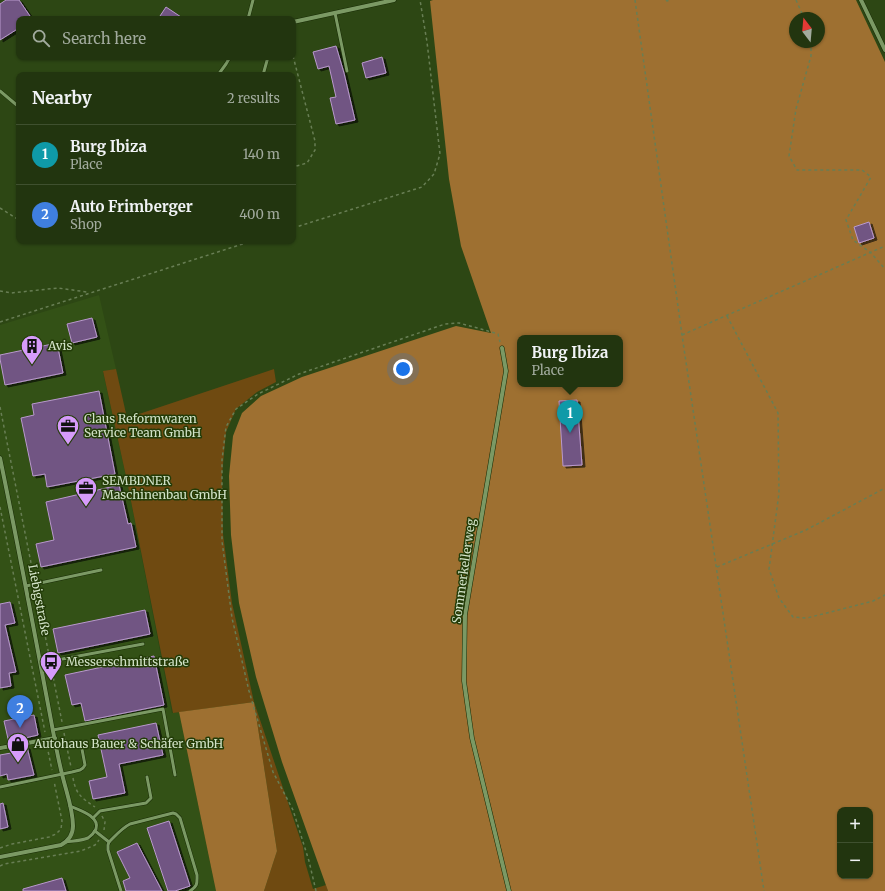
<!DOCTYPE html>
<html lang="en">
<head>
<meta charset="utf-8">
<style>
	body { margin:0; font-family:Merriweather,serif; background:#2a3d18; color:#f1f3f6 }
	.controls { position:absolute; right:12px; bottom:12px; display:grid; overflow:hidden; border-radius:8px; box-shadow:0 1px 3px #0004 }
	.controls button { width:36px; height:36px; display:grid; place-items:center; padding:0; border:0; border-bottom:1px solid #3f502f; background:#22350f; color:#f1f3f6; font:20px sans-serif }
	.compass { position:absolute; left:789px; top:12px; width:36px; height:36px; border-radius:50%; background:#22350f; box-shadow:0 1px 3px #0004; rotate:344deg }
	.you { position:absolute; left:403px; top:369px; width:14px; height:14px; margin:-10px; border:3px solid #fff; border-radius:50%; background:#1a73e8; box-shadow:0 0 0 6px #1a73e833 }
	.badge { display:grid; place-items:center; width:26px; height:26px; border-radius:50%; background:#d69bfa; color:#fff; font-size:13px; font-weight:700 }
	.pin { position:absolute; translate:-50% -33px; filter:drop-shadow(0 1px 2px #0008) }
	.pin::after { content:''; position:absolute; top:21px; width:14px; height:12px; background:inherit; clip-path:polygon(0 0,100% 0,50% 100%) }
	.popup { position:absolute; left:517px; top:335px; width:106px; height:52px; box-sizing:border-box; display:grid; place-content:center; border-radius:8px; background:#22350f; filter:drop-shadow(0 1px 3px #0005); font-size:13px; white-space:nowrap; color:#a2ab9e }
	.popup b { font-size:15px; color:#f1f3f6 }
	.popup::after { content:''; position:absolute; left:50%; top:100%; margin-left:-8px; border:8px solid transparent; border-top-color:#22350f }
	.list { margin:0; padding:0; list-style:none }
	h2 { display:flex; justify-content:space-between; align-items:center; height:52px; margin:0; padding:0 16px; font-size:17px }
	h2 small { font-size:13px; font-weight:400; color:#a2ab9e }
	.list li { display:grid; grid-template-columns:26px 1fr auto; gap:12px; align-items:center; box-sizing:border-box; height:60px; padding:0 16px; border-top:1px solid #3f502f }
	.list b { display:block; font-size:15px; white-space:nowrap }
	.list p { margin:0; font-size:13px; white-space:nowrap; color:#a2ab9e }
	.list em { font-size:13px; font-style:normal; color:#a2ab9e }
	.icon { flex:none; width:22px; height:22px; fill:none; stroke:currentColor; stroke-width:2; stroke-linecap:round; stroke-linejoin:round }
	.map { position:relative; flex:none; width:885px; height:891px; overflow:hidden }
	.search { position:absolute; background:#22350f; box-shadow:0 1px 3px #0004; left:16px; top:16px; width:280px; height:44px; display:flex; align-items:center; gap:10px; box-sizing:border-box; padding:0 14px; border-radius:8px; color:#a2ab9e; font-size:15px }
	.panel { position:absolute; background:#22350f; box-shadow:0 1px 3px #0004; left:16px; top:72px; width:280px; height:172px; border-radius:8px }
	.map>svg:first-child { display:block }
</style>
</head>
<body>
<div class="map">
<svg width="885" height="891" viewBox="0 0 885 891">
	<defs>
		<filter id="shadow"><feDropShadow dx="3" dy="2" stdDeviation="0" flood-color="#0009"/></filter>
	</defs>
	<rect width="100%" height="100%" fill="#2d4714"/>
	<path fill="#335116" d="M99,295l17,74 -13,3 24,109 45,232 7,-1 37,179h-216v-566z"/>
	<path fill="#6f4a11" d="M116,369l11,49 147,-49 2,13 -19,10 -21,17 -10,23 -4,43 1,59 9,69 22,99 49,145 2,15 8,27 13,-4 2,6h-64l13,-40 -23,-149 -81,11 -46,-232 -24,-110z"/>
	<g fill="#9e7031" fill-rule="evenodd">
		<path d="M433,0h423l29,62v829h-557l-46,-129 -26,-85 -17,-74 -8,-68 -2,-59 4,-40 9,-23 19,-17 41,-19 154,-51 35,7 -30,-87 -12,-67 -19,-178zM795,18h24v24h-24zM520,338h100v46h-100zM840,810h30v66h-30z"/>
		<path d="M254,702l23,149 -13,40h-48l-37,-179z"/>
	</g>
	<g fill="#715483" stroke="#b999cd" filter="url(#shadow)">
		<path d="M6,0h13l13,19h-13v9l-19,12v-36z"/>
		<path d="M166,7l18,12h-26z"/>
		<path d="M336,46l8,27 11,47 -19,4 -6,-26 6,-1 -7,-31 -11,3 -5,-17z"/>
		<path d="M382,57l4,16 -20,5 -4,-15z"/>
		<path d="M869,222l5,16 -15,5 -5,-16z"/>
		<path d="M92,318l5,19 -25,6 -5,-19z"/>
		<path d="M57,343l6,30 -58,12 -5,-26v-4z"/>
		<path d="M99,391l16,83 -68,13 -2,-13 -12,2 -12,-58 13,-3 -2,-11z"/>
		<path d="M577,400l5,65 -19,1 -4,-65z"/>
		<path d="M119,485l9,39 3,-1 5,24 -95,20 -5,-23 18,-4 -8,-38z"/>
		<path d="M10,602l5,21 -10,2 11,47 -7,1 2,13 -11,2v-84z"/>
		<path d="M145,610l5,24 -92,19 -5,-24z"/>
		<path d="M154,656l10,49 -79,16 -4,-18 -9,2 -7,-30z"/>
		<path d="M34,715l4,20 -13,3v2l-16,3 -5,-22z"/>
		<path d="M156,723l7,32 -44,9 6,29 -32,6 -4,-18 18,-4 -9,-42z"/>
		<path d="M27,747l7,28 -26,5 -1,-6 -7,2v-21l11,-2 -1,-3z"/>
		<path d="M3,803l5,24 -8,2v-25z"/>
		<path d="M169,821l21,65 -15,5h-7l-21,-63z"/>
		<path d="M137,843l25,48h-36l-3,-10 7,-3 -13,-26z"/>
		<path d="M62,878l4,13h-43v-2z"/>
	</g>
	<g fill="none" stroke-linecap="round" stroke-linejoin="round">
		<g stroke="#182b05" stroke-width="4">
			<g id="lane">
				<path d="M335,13l12,58"/>
				<path d="M248,19l5,-19"/>
				<path d="M218,75l8,-11 4,-7"/>
				<path d="M263,75l5,-18"/>
				<path d="M0,91l19,16"/>
				<path d="M26,586l75,-16"/>
				<path d="M41,663l102,-19"/>
				<path d="M53,730l110,-21 12,66"/>
				<path d="M0,787l72,-15 8,-2 3,-2 2,-3 -4,-21"/>
				<path d="M93,818l7,-7 46,-8 5,-5 -4,-21"/>
				<path d="M95,831l14,11c7,-7 13,-14 21,-18l43,-11 3,1 4,4 17,57c0,8 1,11 -7,16"/>
				<path d="M66,842c7,-1 15,-1 22,-4 3,-2 6,-5 8,-9 4,-13 -17,-19 -26,-23"/>
				<path d="M109,842l-1,3v5l13,41"/>
			</g>
		</g>
		<g stroke="#182b05" stroke-width="5">
			<g id="street">
				<path d="M861,0l24,50"/>
				<path d="M293,22l101,-22"/>
				<path d="M502,348l4,23 -41,244 -1,66 8,57 37,153"/>
				<path d="M0,458c19,91 36,182 53,273 3,16 6,32 10,47 4,16 10,32 10,48 0,8 -5,15 -12,19l-61,12"/>
				<path d="M0,748l55,-10"/>
			</g>
		</g>
		<g stroke="#687e54" stroke-width="1.5" stroke-dasharray="3 3" stroke-linecap="butt">
			<path d="M635,0l47,335 82,556"/>
			<path d="M666,0l1,1 4,-1"/>
			<path d="M796,0l8,18"/>
			<path d="M811,42v14l-15,53 -7,47 8,14h65l9,7 -25,43 7,20 17,12 15,17"/>
			<path d="M293,56l22,85v9l-8,13 -14,4"/>
			<path d="M0,208l19,12"/>
			<path d="M293,228l129,-41 12,-13 6,-20 -13,-112 -7,-42"/>
			<path d="M0,291l11,2 47,-5 29,4"/>
			<path d="M727,316l51,97 1,80 -10,76 10,29 14,19 14,1 66,-17 12,-6"/>
			<path d="M0,322l252,-81"/>
			<path d="M682,335l203,-89"/>
			<path d="M0,407l34,171"/>
			<path d="M0,507l45,225"/>
			<path d="M717,567l89,-37 79,-42"/>
			<path d="M36,590l13,65"/>
			<path d="M51,666l11,56"/>
			<path d="M64,733l7,34"/>
			<path d="M47,746l5,24"/>
			<path d="M73,778c3,17 9,20 22,29"/>
			<path d="M102,816l3,6 -1,8"/>
			<path d="M0,848l12,-4 37,-7 7,-3 5,-5 1,-8 -8,-40"/>
			<path d="M0,866l4,-2 77,-13 14,-6 4,-5"/>
			<path d="M316,891l-7,-30 -16,-51 -20,-38 -24,-81 -17,-73 -10,-77v-81l4,-33 10,-18 22,-15 41,-20 146,-50 14,-1 22,6 17,5 2,8"/>
		</g>
		<use href="#lane" stroke="#7b9964" stroke-width="3"/>
		<use href="#street" stroke="#7b9964" stroke-width="4"/>
	</g>
	<defs>
		<g id="building-pin" transform="scale(1.15)"><path d="M0 17L-7.5 6A9.5 9.5 0 1 1 7.5 6Z" fill="#d69bfa" stroke="#233c08"/><path d="M-4-6H4V6H1V3H-1V6H-4ZM-2.5-4.3h1.7v1.8h-1.7ZM.8-4.3h1.7v1.8H.8ZM-2.5-1h1.7V.8h-1.7ZM.8-1h1.7V.8H.8Z" fill="#111"/></g>
		<g id="office-pin" transform="scale(1.15)"><path d="M0 17L-7.5 6A9.5 9.5 0 1 1 7.5 6Z" fill="#d69bfa" stroke="#233c08"/><path d="M-6-3h4V-5.5h4V-3h4V5H-6ZM-1-4.5V-3h2v-1.5ZM-6 0V1H6V0Z" fill="#111"/></g>
		<g id="bus-pin" transform="scale(1.15)"><path d="M0 17L-7.5 6A9.5 9.5 0 1 1 7.5 6Z" fill="#d69bfa" stroke="#233c08"/><path d="M-5-6H5V4H4V6H2V4H-2V6H-4V4H-5ZM-3.5-4V0h7V-4ZM-3.5 1.2v1.5H-2V1.2ZM2 1.2v1.5H3.5V1.2Z" fill="#111"/></g>
		<g id="shop-pin" transform="scale(1.15)"><path d="M0 17L-7.5 6A9.5 9.5 0 1 1 7.5 6Z" fill="#d69bfa" stroke="#233c08"/><path d="M-5-2.5h2.3a2.7 3.5 0 0 1 5.4 0H5L5.5 6h-11ZM-1.5-2.5h3a1.5 2.3 0 0 0-3 0Z" fill="#111"/></g>
	</defs>
	<g fill-rule="evenodd">
		<use href="#building-pin" x="32" y="346"/>
		<use href="#office-pin" x="68" y="426"/>
		<use href="#office-pin" x="86" y="488"/>
		<use href="#bus-pin" x="51" y="662"/>
		<use href="#shop-pin" x="18" y="744"/>
	</g>
	<g text-anchor="middle" stroke-width="3" stroke-linejoin="round" paint-order="stroke">
		<g font-size="12" fill="#d2e2c7" stroke="#233c08" text-anchor="start">
			<text x="48" y="350">Avis</text>
			<text x="84" y="423">Claus Reformwaren<tspan x="84" dy="14">Service Team GmbH</tspan></text>
			<text x="102" y="485">SEMBDNER<tspan x="102" dy="14">Maschinenbau GmbH</tspan></text>
			<text x="66" y="666">Messerschmittstraße</text>
			<text x="34" y="748">Autohaus Bauer &amp; Schäfer GmbH</text>
		</g>
		<g font-size="12" fill="#d2e2c7" stroke="#233c08">
			<text transform="translate(464 571) rotate(-82)" y="4">Sommerkellerweg</text>
			<text transform="translate(39 600) rotate(79)" y="4">Liebigstraße</text>
		</g>
	</g>
</svg>
<div class="controls">
<button>+</button>
<button>−</button>
</div>
<svg class="compass" viewBox="-18 -18 36 36"><path d="M0-13l5 13h-10z" fill="#e53935"/><path d="M0 13l5-13h-10z" fill="#a2ab9e"/></svg>
<div class="you"></div>
<div class="pin badge" style="left:570px;top:433px;background:#0f9aa8">1</div>
<div class="popup"><b>Burg Ibiza</b>Place</div>
<div class="pin badge" style="left:20px;top:728px;background:#3f7fe0">2</div>
<div class="search"><svg class="icon" aria-label="search" viewBox="0 0 24 24"><circle cx="10" cy="10" r="6"/><path d="M15 15l6 6"/></svg>Search here</div>
<section class="panel">
<h2>Nearby<small>2 results</small></h2>
<ul class="list">
<li><span class="badge" style="background:#0f9aa8">1</span><div><b>Burg Ibiza</b><p>Place</p></div><em>140 m</em></li>
<li><span class="badge" style="background:#3f7fe0">2</span><div><b>Auto Frimberger</b><p>Shop</p></div><em>400 m</em></li>
</ul>
</section>
</div>
</body>
</html>
